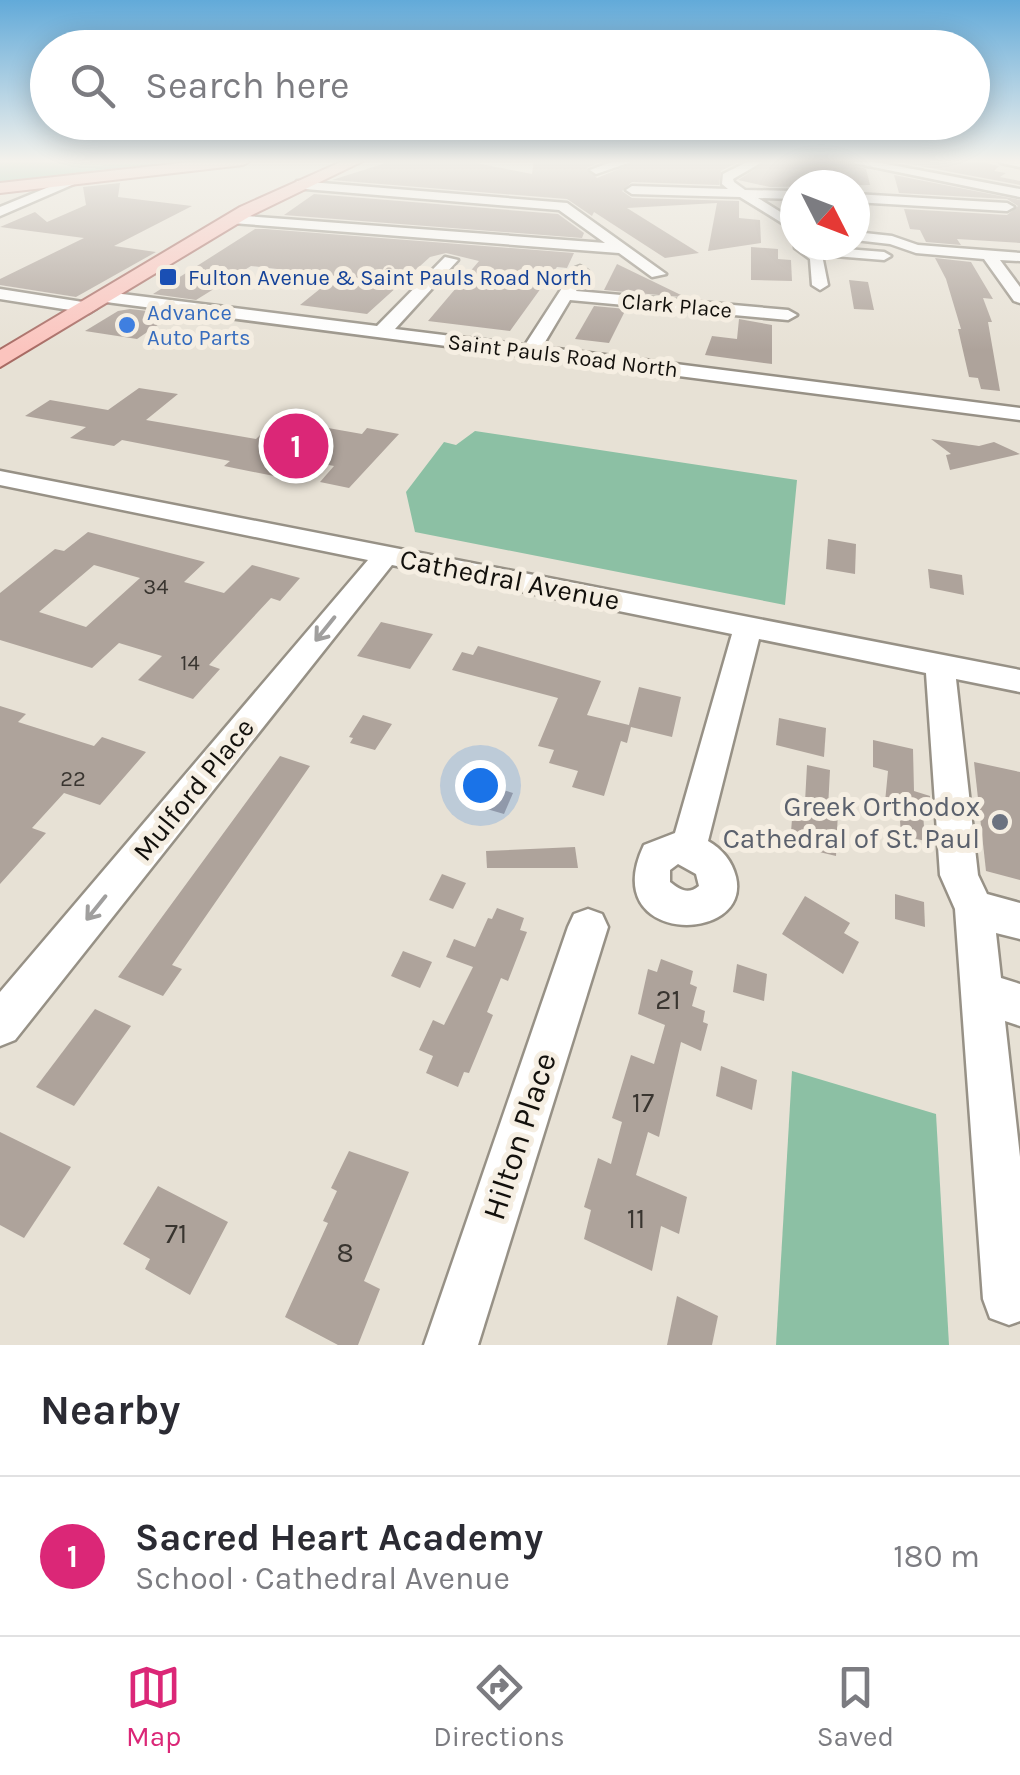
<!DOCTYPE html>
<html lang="en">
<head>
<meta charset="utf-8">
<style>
	body { margin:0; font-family:Karla,sans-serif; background:#f2f2f3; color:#2b2b33 }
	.compass { position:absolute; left:780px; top:170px; width:90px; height:90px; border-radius:50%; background:#fff; box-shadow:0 5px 25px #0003; rotate:132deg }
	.you { position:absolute; left:480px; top:785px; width:35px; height:35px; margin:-25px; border:8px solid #fff; border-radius:50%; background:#1a73e8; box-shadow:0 0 0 15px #1a73e833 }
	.badge { display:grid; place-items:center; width:65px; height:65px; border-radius:50%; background:#db2777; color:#fff; font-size:32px; font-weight:700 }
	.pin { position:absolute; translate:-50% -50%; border:5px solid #fff; box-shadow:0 2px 10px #0006 }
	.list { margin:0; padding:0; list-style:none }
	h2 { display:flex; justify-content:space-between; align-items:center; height:130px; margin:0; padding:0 40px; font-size:42px }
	h2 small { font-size:32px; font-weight:400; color:#7c7c81 }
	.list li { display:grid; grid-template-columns:65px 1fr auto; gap:30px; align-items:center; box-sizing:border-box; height:160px; padding:0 40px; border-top:2px solid #e1e1e2 }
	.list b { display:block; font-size:38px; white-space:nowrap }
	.list p { margin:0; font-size:32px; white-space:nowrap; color:#7c7c81 }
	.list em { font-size:32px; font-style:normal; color:#7c7c81 }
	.icon { flex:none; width:55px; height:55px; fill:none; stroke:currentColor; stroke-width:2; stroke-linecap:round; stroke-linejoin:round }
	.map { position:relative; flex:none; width:1020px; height:1345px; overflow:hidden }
	.search { position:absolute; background:#fff; box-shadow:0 5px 25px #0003; left:30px; right:30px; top:30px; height:110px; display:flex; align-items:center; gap:25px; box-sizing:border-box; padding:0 35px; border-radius:55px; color:#7c7c81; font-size:38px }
	.sheet { height:290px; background:#fff }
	nav { display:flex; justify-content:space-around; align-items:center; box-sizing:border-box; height:140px; border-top:2px solid #e1e1e2; background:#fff; font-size:28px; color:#7c7c81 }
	nav a { display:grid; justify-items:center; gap:5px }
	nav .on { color:#db2777 }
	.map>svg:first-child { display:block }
</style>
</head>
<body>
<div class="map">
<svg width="1020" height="1345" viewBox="0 0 1020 1345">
	<rect width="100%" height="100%" fill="#e7e1d5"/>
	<g fill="#8cc0a4">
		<path d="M0,161h170l21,6 -191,20z"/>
		<path d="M475,431l322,49 -12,125 -370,-73 -9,-40 38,-50 12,3z"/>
		<path d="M792,1071l144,43 13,231h-173z"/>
	</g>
	<g fill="#aea39b" fill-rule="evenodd">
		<path d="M392,161h74l66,13 2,-13h68l-15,7 10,10 41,-17h102l-19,10 -2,14 -87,-3 -10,9 10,7 107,3v17l21,2 1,23 -53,8 9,-48 -90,5 72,45 -34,5 -71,-46 -2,4 -25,-17 -235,-19z"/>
		<path d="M768,161h72l26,8 4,16 -100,2 -32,-7z"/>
		<path d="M893,161h84l22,5 -5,5 12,2 -6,4 20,4v4z"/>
		<path d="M894,175l126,25v43l-63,-4 4,6 -35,-3 -6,-12 -10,-1 -6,-20 103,6 11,-9 -11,-7 -108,-6z"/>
		<path d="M120,183l-2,14 74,9 -78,40 42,6 -80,45 -76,-12v-6l84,-41 -84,-11 35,-15 12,10 39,-17 -3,-18z"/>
		<path d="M314,194l244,20 26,19 -2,5 -298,-23z"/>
		<path d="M255,229h10l309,24 -7,15 -10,-1 -8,10 -39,54 -82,-10 51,-60 -33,-8 -16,4 -63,57 -67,-9 36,-29 -85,-10 -55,34 -43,-6z"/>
		<path d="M751,247l27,2v10l13,1 1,21 -41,-1z"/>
		<path d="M935,258l36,4 22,37 -10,-1 9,24h-4l12,69 -19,-2 -3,-11 -9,-1 -11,-48h3l-15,-50z"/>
		<path d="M617,264l64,31v2l-77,-7z"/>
		<path d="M849,280l19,2 6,28 -20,-1z"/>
		<path d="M594,306l32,3 -17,34 -34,-4z"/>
		<path d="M130,309l44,5 -37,25 -52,-8 33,-20z"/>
		<path d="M739,319l33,6v39l-67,-9 7,-19 25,3z"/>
		<path d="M139,388l39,6 -32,26 110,19 21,-20 85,15 5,-6 32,6 -50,54 -29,-6 14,-16 -42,-8 -18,18 -50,-10 6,-5 -108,-21 -8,6 -44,-8 16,-11 -61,-11 25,-16 58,10z"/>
		<path d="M931,439l48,7 15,-4 26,12 -70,16 -4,-15 5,-1z"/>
		<path d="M88,532l117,30 -21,20 40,11 28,-28 48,13 -20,23 -9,-3 -62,67 11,4 -27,30 -55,-19 24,-24 -43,-13 -27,25 -92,-28v-47l55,-44 9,2zM94,565l46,13 -54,49 -47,-15z"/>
		<path d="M828,539l28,5 -1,30 -29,-5z"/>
		<path d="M928,569l34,6 2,20 -34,-7z"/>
		<path d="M381,622l52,12 -23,35 -53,-13z"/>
		<path d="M478,646l123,35 -14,34 42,10 10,-38 42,10 -9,40 -41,-10 -4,16 -6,-2 -17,55 -32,-9 6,-16 -29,-8 5,-13 -16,-4 20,-48 -106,-28 10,-18 11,3z"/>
		<path d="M0,706l26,8 -8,8 76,24 8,-9 44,15 -46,53 -36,-12 -32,35 14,5 -46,51z"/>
		<path d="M363,715l29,9 -17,26 -25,-7 3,-5 -4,-1z"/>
		<path d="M779,718l47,10 -2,29 -48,-12z"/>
		<path d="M873,740l40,9 1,42 16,5 -1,19 -6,-2 2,28 -24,-6 -2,-29 -14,-4 3,-31 -15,-4z"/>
		<path d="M280,756l30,10 -138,199 10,4 -19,27 -45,-19z"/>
		<path d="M974,762l46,10v108l-34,-9z"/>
		<path d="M807,765l23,5 -2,38 10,2 -2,46 -46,-11 2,-26 6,2 2,-20 5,1z"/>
		<path d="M490,786l23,7 -9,21 -24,-7z"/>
		<path d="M575,847l3,21h-91l-1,-17z"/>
		<path d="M442,874l24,9 -13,26 -24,-9z"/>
		<path d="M895,894l29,8 1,25 -30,-8z"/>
		<path d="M805,896l45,27 -6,10 15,9 -16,32 -61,-40z"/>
		<path d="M497,908l27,10 -4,12 7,2 -19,49 -7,-3 -14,34 6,3 -24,58 -5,-1 -6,15 -32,-14 7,-17 -14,-6 14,-30 11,5 29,-58 -27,-10 8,-18 21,8 13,-29 4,1z"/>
		<path d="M403,951l29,11 -12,26 -29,-12z"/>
		<path d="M661,959l32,12 -3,13 7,3 -5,19 13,5 -2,11 5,2 -7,27 -20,-9 -22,95 -11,-5 -12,43 51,22 -8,37 -18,-8 -9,45 -68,-32 7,-29 -7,-3 14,-49 13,6 11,-42 -10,-4 19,-63 23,9 11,-39 -27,-11 10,-45 9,3z"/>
		<path d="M737,964l30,10 -3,27 -31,-9z"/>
		<path d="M95,1009l36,17 -57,80 -38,-19z"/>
		<path d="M721,1066l36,14 -5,30 -36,-14z"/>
		<path d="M0,1132l71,35 -47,71 -24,-13z"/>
		<path d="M349,1151l60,21 -45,109 16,8 -22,56h-20l-53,-28 43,-94 -5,-2 14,-30 -6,-3z"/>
		<path d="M158,1186l70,36 -38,73 -45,-26 5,-10 -27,-15z"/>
		<path d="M677,1296l41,20 -6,29h-45z"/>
	</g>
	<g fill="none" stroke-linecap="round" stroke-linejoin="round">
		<g stroke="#979186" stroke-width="5">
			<g id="minor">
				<path d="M614,161h20l-38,13 -6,-4z"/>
				<path d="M749,161h15l-31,18 1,3 11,8 50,1v8l-37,-1 37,23v10l-55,-34 -108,-3 -6,-4 6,-4 96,3 -6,-5 1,-10z"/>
				<path d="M844,161h26l150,28v8z"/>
				<path d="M1000,161h20v6l-19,-4z"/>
				<path d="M78,175l10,3 -88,38v-9z"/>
				<path d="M297,181l270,22 99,71 -14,3 -33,-24 -387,-30 -7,-4 7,-4 373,28 -46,-33 -266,-22z"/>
				<path d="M855,194l152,9 7,4 -7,4 -152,-9z"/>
				<path d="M855,232l37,4 26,9 102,8v8l-20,-1 20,27v16l-6,-2 -30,-42 -68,-6 -26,-9 -35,-4z"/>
				<path d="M795,242v3l89,7 7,4 -7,4 -62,-5 6,30 -8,5 -8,-5 -2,-26 -15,-11z"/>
				<path d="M445,257l13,3 -63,69 130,16 50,-77 5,-2 8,5 -12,20 212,19 9,5 -9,5 -218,-20 -28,47 478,61v12l-914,-118 -8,-5 8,-5 271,34z"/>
				<path d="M0,289l89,14 8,5 -8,5 -89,-14z"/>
				<path d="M0,471l1020,199v22l-64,-13 22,196 9,19 33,9v36l-24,-6 5,45 19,6v42l-15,-5 15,136v164l-11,4 -19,-7 -7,-19 -28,-390 -15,-34 -14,-202 -167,-34 -51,202c14,8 24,20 28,36 16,68 -140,69 -92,-32l31,-12 57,-199 -340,-69 -377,475 -15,6v-54l368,-432 -368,-75zM678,864l18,10 3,12c-11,9 -19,4 -29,-4v-12z"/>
				<path d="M588,909l14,5 6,13 -130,418h-54l144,-418 6,-13z"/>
			</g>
		</g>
		<g stroke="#a86b64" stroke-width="4">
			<g id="major">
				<path d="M200,161h50l-7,4 -243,28v-10z"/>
				<path d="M343,161h20l-111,54 -252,152v-17l240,-143z"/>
			</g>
		</g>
		<use href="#minor" fill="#fff" fill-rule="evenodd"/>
		<use href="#major" fill="#fbc4be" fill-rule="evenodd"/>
	</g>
	<defs><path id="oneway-shaft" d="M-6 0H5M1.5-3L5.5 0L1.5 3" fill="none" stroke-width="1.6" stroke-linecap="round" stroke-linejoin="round" transform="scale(2.5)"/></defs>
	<g stroke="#a09f9e">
		<use href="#oneway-shaft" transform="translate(325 629) rotate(129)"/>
		<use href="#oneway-shaft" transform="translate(96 908) rotate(129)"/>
	</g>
	<linearGradient id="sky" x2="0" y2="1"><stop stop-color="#62aad9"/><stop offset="0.46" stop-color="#f4f2ec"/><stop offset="1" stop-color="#f4f2ec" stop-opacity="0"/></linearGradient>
	<rect width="1020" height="350" fill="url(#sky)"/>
	<rect fill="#1a4fb4" stroke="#f5eee2" stroke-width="4" x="158" y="267" width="20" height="20" rx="5"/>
	<circle fill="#3f7fe0" stroke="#f5eee2" stroke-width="4" cx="127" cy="325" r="10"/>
	<circle fill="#6b7280" stroke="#f5eee2" stroke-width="4" cx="1000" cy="822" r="10"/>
	<g text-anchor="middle" stroke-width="10" stroke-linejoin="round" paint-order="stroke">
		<g font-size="22" fill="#164399" stroke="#f5eee2" text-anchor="start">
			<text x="188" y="285">Fulton Avenue &amp; Saint Pauls Road North</text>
		</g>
		<g font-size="22" fill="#12100c" stroke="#f5eee2">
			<text transform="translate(677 305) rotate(5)" y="8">Clark Place</text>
			<text transform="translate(563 355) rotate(7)" y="8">Saint Pauls Road North</text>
		</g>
		<g font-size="22" fill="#366cbe" stroke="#f5eee2" text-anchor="start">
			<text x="147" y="320">Advance<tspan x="147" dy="25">Auto Parts</tspan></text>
		</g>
		<g font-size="22" fill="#393530">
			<text x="156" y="594">34</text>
			<text x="190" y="670">14</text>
			<text x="73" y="786">22</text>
		</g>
		<g font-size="28" fill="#12100c" stroke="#f5eee2">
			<text transform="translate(510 579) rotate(11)" y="10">Cathedral Avenue</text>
			<text transform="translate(193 789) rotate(-51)" y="10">Mulford Place</text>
		</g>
		<g font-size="28" fill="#5b616d" stroke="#f5eee2" text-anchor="end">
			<text x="980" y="816">Greek Orthodox<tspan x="980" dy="32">Cathedral of St. Paul</tspan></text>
		</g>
		<g font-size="28" fill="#393530">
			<text x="668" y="1009">21</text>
			<text x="643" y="1112">17</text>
			<text x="636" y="1228">11</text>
			<text x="176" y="1243">71</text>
			<text x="345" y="1262">8</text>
		</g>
		<g font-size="32" fill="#12100c" stroke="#f5eee2">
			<text transform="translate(519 1136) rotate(-72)" y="11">Hilton Place</text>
		</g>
	</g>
</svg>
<svg class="compass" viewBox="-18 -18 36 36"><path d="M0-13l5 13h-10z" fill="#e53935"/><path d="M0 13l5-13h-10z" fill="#7c7c81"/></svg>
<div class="you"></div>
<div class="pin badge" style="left:296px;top:446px">1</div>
<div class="search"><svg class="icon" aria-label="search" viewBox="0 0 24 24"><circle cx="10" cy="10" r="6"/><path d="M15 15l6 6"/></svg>Search here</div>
</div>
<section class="sheet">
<h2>Nearby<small></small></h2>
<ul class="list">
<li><span class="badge">1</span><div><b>Sacred Heart Academy</b><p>School · Cathedral Avenue</p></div><em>180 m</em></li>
</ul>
</section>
<nav>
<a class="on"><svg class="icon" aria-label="map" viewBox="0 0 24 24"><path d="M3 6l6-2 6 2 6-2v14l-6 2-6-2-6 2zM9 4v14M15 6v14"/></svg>Map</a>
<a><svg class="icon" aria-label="directions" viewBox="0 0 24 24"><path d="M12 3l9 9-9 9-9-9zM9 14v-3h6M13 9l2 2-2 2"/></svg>Directions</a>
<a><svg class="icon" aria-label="saved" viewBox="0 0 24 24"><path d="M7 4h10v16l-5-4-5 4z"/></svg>Saved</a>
</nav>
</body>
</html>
